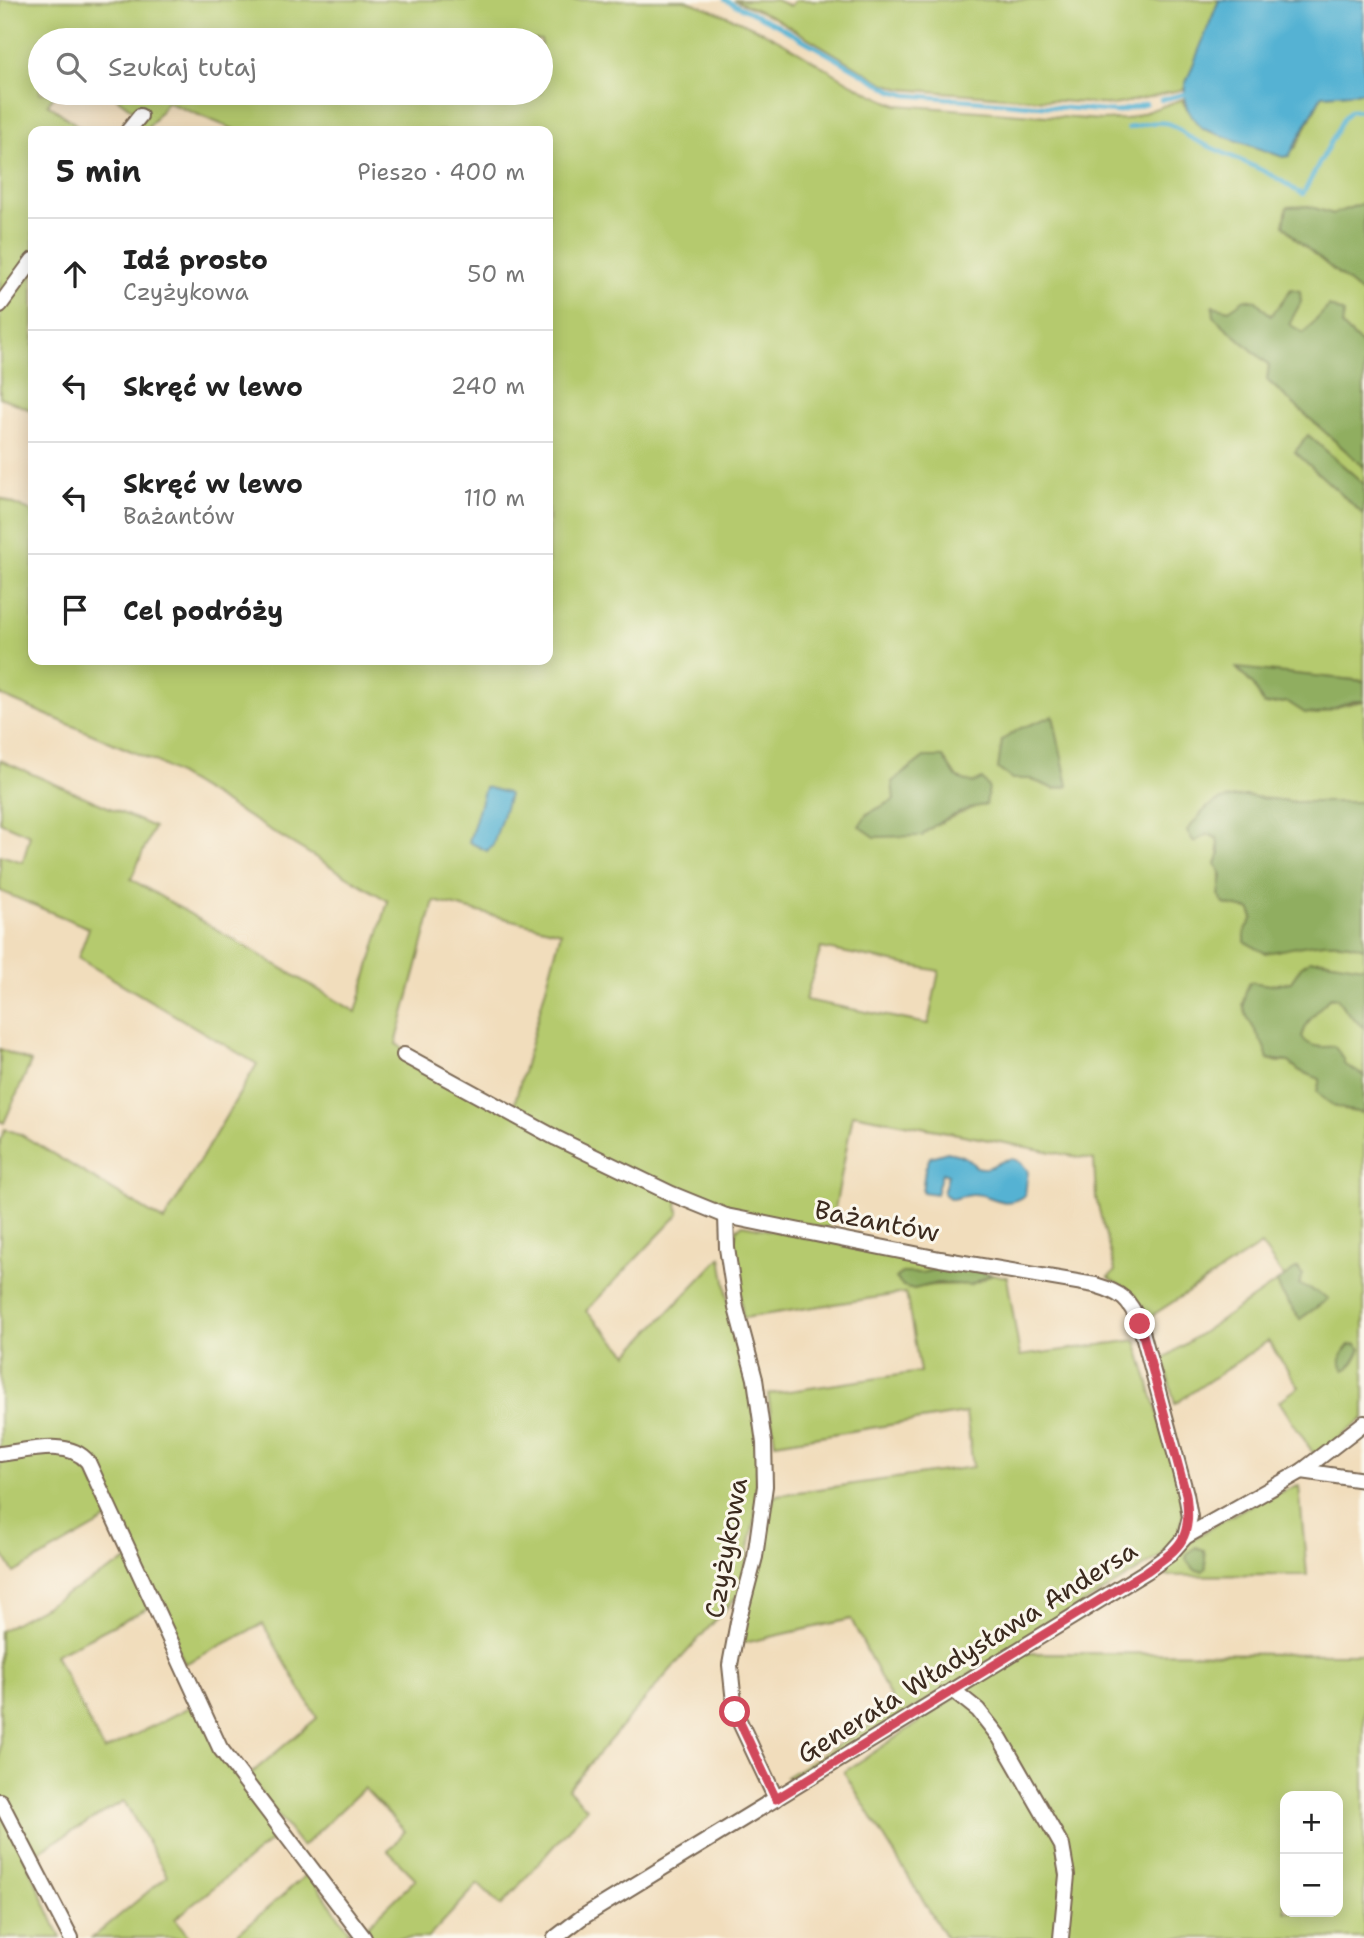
<!DOCTYPE html>
<html lang="pl">
<head>
<meta charset="utf-8">
<style>
	body { margin:0; font-family:"Shantell Sans",sans-serif; background:#f2f2f2; color:#222 }
	.controls { position:absolute; right:21px; bottom:21px; display:grid; overflow:hidden; border-radius:14px; box-shadow:0 4px 18px #0003 }
	.controls button { width:63px; height:63px; display:grid; place-items:center; padding:0; border:0; border-bottom:2px solid #e0e0e0; background:#fff; color:#222; font:35px sans-serif }
	.stop { position:absolute; width:21px; height:21px; margin:-16px; border:5px solid #d1495b; border-radius:50%; background:#fff }
	.stop.end { background:#d1495b; border-color:#fff; box-shadow:0 2px 7px #0008 }
	.list { margin:0; padding:0; list-style:none }
	h2 { display:flex; justify-content:space-between; align-items:center; height:91px; margin:0; padding:0 28px; font-size:30px }
	h2 small { font-size:23px; font-weight:400; color:#767676 }
	.list li { display:grid; grid-template-columns:46px 1fr auto; gap:21px; align-items:center; box-sizing:border-box; height:112px; padding:0 28px; border-top:2px solid #e0e0e0 }
	.list b { display:block; font-size:26px; white-space:nowrap }
	.list p { margin:0; font-size:23px; white-space:nowrap; color:#767676 }
	.list em { font-size:23px; font-style:normal; color:#767676 }
	.icon { flex:none; width:38px; height:38px; fill:none; stroke:currentColor; stroke-width:2; stroke-linecap:round; stroke-linejoin:round }
	.map { position:relative; flex:none; width:1364px; height:1938px; overflow:hidden }
	.search { position:absolute; background:#fff; box-shadow:0 4px 18px #0003; left:28px; top:28px; width:525px; height:77px; display:flex; align-items:center; gap:18px; box-sizing:border-box; padding:0 24px; border-radius:38px; color:#767676; font-size:26px }
	.panel { position:absolute; background:#fff; box-shadow:0 4px 18px #0003; left:28px; top:126px; width:525px; height:539px; border-radius:14px }
	.map>svg:first-child { display:block }
</style>
</head>
<body>
<div class="map">
<svg width="1364" height="1938" viewBox="0 0 1364 1938">
	<rect width="100%" height="100%" fill="#fbf7ec"/>
	<filter id="ink" filterUnits="userSpaceOnUse"><feTurbulence type="fractalNoise" baseFrequency=".0143" numOctaves="2"/><feDisplacementMap in="SourceGraphic" scale="14" xChannelSelector="R" yChannelSelector="G"/><feConvolveMatrix kernelMatrix="1 2 1 2 8 2 1 2 1" color-interpolation-filters="sRGB"/></filter>
	<filter id="wash" filterUnits="userSpaceOnUse"><feTurbulence type="fractalNoise" baseFrequency=".00686" numOctaves="4" result="noise"/><feDisplacementMap in="SourceGraphic" scale="28" xChannelSelector="R" yChannelSelector="G"/><feGaussianBlur stdDeviation="1.57" result="paint"/><feColorMatrix in="noise" values="0 0 0 0 0 0 0 0 0 0 0 0 0 0 0 0 0 1.4 0 .05"/><feComposite in="paint" operator="in"/></filter>
	<g filter="url(#wash)">
		<rect width="100%" height="100%" fill="#f1ddbc"/>
		<g fill="#b5ca6e" stroke="#787a46" stroke-width="2" fill-rule="evenodd">
			<path d="M0,0h685c34,12 67,25 99,43 38,22 73,47 113,62l204,15 25,-1 57,-20v4l20,26 80,28 13,-10 26,-52 42,-3v111l-31,11 -25,-8 -24,19 12,14 68,56 -1,51 -21,-20 -27,-6 -11,14 -33,-18 -14,-14 -28,8 -16,-3 2,10 54,48 -2,15 97,87v17l-55,-48 -14,16 69,63v166l-127,-12 17,17 10,19 24,-3 17,11 59,-12v101h-68l-51,-6 -37,38 9,4c4,22 2,44 7,66l27,6 3,8 -9,13 31,20c28,-7 61,-13 88,-3v19c-35,2 -47,-26 -73,15l-21,3 -20,-3 -7,22 3,9 15,23 7,23 10,3h11l11,9 21,8 23,31 20,3v305l-49,38 -36,-55 20,-14 -31,-46 -93,63 -12,-45 114,-77 4,10 19,27 8,-29 -9,-6 1,-14 -2,-2 -14,9 -23,-32 -113,73 -14,-24 -26,-17 7,-6 -19,-73 -2,-38 -241,-46 -21,110 -6,4c-52,-9 -96,-17 -145,-36l-4,13 2,9 -93,97 42,43 93,-97 11,67 16,52 10,66 -3,74 -14,76 -76,84 -97,113 19,19 -86,98 -23,-22 -50,54h-56l-8,-9 52,-50 -28,-28 17,-20 -41,-43 -62,59 -54,-71 69,-58 -54,-94 -78,40 -98,-211 -87,-3v-310l5,-11 15,5 144,87 93,-157 -179,-106 11,-30 -89,-37v-36l23,7 7,-27 -30,-13v-62l154,67 -23,52 225,133 32,-111 -231,-139 -157,-67v-197l33,14v148h515v-529h-310l-71,-29 -21,29h-26l14,-20 -24,-18h431v-53h-501v53h16l-8,11 37,27h-52v280l-33,-14zM1053,717l15,69 -13,3 -25,-10zM943,757l14,21 16,5 13,22 -10,1 -47,22 -62,-14 20,-8zM434,901l127,31 -48,177 -117,-65zM821,948l118,23 -11,53 -123,-24z"/>
			<path d="M734,0h42l14,6 5,-6h424l-35,89 -70,16 -212,-16 -18,-6 -113,-67z"/>
			<path d="M1331,997l6,1c7,12 17,21 27,30v48l-59,-34 -3,-5c4,-16 16,-29 29,-40z"/>
			<path d="M0,1049l31,13 -27,61 -4,-2z"/>
			<path d="M743,1225l206,41 -27,7h-20l12,16c23,-8 40,-1 63,-7 5,-1 10,-5 15,-8l15,3 13,79 116,-16 46,155c4,30 -2,39 -21,61l-253,156 -117,67 -5,-2 110,-68 -45,-90 -112,25 34,-145 4,-4 196,-28 -7,-54 -191,30 -7,-49 152,-22 -14,-79 -163,25 -10,-73 4,-17z"/>
			<path d="M64,1452l19,9 27,57 -96,55 -14,-24v-92z"/>
			<path d="M1299,1486l8,89 -158,1c12,-10 24,-23 37,-32 28,-20 80,-50 113,-58z"/>
			<path d="M128,1560l20,48 -93,47 49,96 89,-46 85,130 -103,84 15,19h-98l75,-62 -43,-75 -90,53 -34,-60v-163z"/>
			<path d="M1022,1653l342,1v284h-418l-102,-166zM1285,1796h53v116h-53z"/>
			<path d="M0,1811l17,29 44,98h-61z"/>
			<path d="M308,1873l41,58 -7,7h-109z"/>
		</g>
		<g fill="#90ae61" stroke="#666c40" stroke-width="2">
			<path d="M1364,203v92l-68,-56 -12,-14 3,-18 21,-1 25,8z"/>
			<path d="M1291,289l9,2 1,11 -12,22 15,9 25,-27 15,7 -2,13 20,19 2,-1v123l-97,-87 2,-15 -55,-48 -1,-11 16,4 16,-11 11,2 15,15z"/>
			<path d="M1308,435l56,49v31l-69,-63z"/>
			<path d="M1237,668l127,13v20h-10l-36,13 -13,-1 -17,-11 -24,3 -10,-19z"/>
			<path d="M1053,716l15,70 -13,3 -25,-10h-18l-14,-10 4,-29 19,-12z"/>
			<path d="M924,757h19l14,21 16,5 9,-4 7,8 -3,18c-17,1 -54,19 -64,31l-47,1 -16,-11 8,-12 27,-14 -2,-18z"/>
			<path d="M1245,796l51,6h68v146c-32,-12 -67,0 -99,5l-20,-11v-11l8,-13 -2,-8 -27,-6 -5,-9 3,-20 -6,-11 4,-11 -3,-15 -9,-4 -14,8 -7,-11c21,-26 23,-32 58,-35z"/>
			<path d="M1310,960h10l44,7v61c-10,-9 -20,-18 -27,-30l-6,-1c-12,11 -25,24 -29,40 7,11 20,11 32,9l10,13v5l20,12v37c-20,-3 -34,-5 -47,-22l3,-12 -20,-8 -11,-9 -21,-3c-7,-34 -37,-42 -18,-77l20,3 21,-3 10,-15z"/>
			<path d="M949,1266l43,8 -22,11 -32,-2 -24,6 -11,-3 -7,-8 6,-5h20z"/>
			<path d="M1297,1268l6,7 -4,9c10,7 20,6 29,15l-28,20 -19,-27 -4,-10z"/>
			<path d="M1356,1344l5,5c-4,8 -8,18 -17,21 -7,-8 -1,-18 5,-25z"/>
			<path d="M1196,1547l8,3 2,17 -3,4 -8,-1 -9,-11 1,-5z"/>
		</g>
		<g fill="#55b2d3" stroke="#486e78" stroke-width="2">
			<path d="M1219,0h145v92l-42,3 -33,61 -6,1 -80,-28c-14,-14 -21,-24 -18,-44z"/>
			<path d="M485,787l22,6 2,2 -16,50 -6,6 -18,-9z"/>
			<path d="M947,1152c8,2 16,2 22,8 3,2 5,6 8,7 21,7 31,-24 51,4l-3,24c-23,16 -30,-1 -53,-1 -9,0 -13,5 -21,5l-8,-6 5,-18 -6,-2 -6,21 -14,-2 3,-23 5,-12z"/>
		</g>
		<g fill="none" stroke-linecap="round" stroke-linejoin="round">
			<g stroke="#55b2d3" stroke-width="4.5">
				<path d="M725,0l52,25 116,66 14,4 209,17 30,-8"/>
				<path d="M1161,100l23,-6"/>
				<path d="M1128,128c12,-3 25,-7 38,-5 12,2 16,11 27,16 34,17 70,28 102,51"/>
				<path d="M1299,192l4,2 40,-75 7,-8 14,-1"/>
			</g>
		</g>
	</g>
	<g filter="url(#ink)">
		<g fill="none" stroke-linecap="round" stroke-linejoin="round">
			<g stroke="#7b6955" stroke-width="18">
				<g id="minor">
					<path d="M128,131l12,-15"/>
					<path d="M0,305l33,-45"/>
					<path d="M404,1055l152,83 116,56 54,22 214,43 155,26c27,8 34,14 45,39l46,170 4,23 -5,20"/>
					<path d="M726,1216l1,32 9,60 19,71 9,64 1,43 -10,71 -17,65 -8,43 5,47 41,87"/>
					<path d="M0,1454c27,-3 69,-16 88,8l132,286 144,190"/>
					<path d="M1302,1471l62,9"/>
					<path d="M953,1690l25,20 22,28 62,108 5,29 -6,63"/>
					<path d="M0,1801l71,137"/>
					<path d="M555,1938l26,-20 566,-347 23,-17 15,-17 117,-66 62,-48"/>
				</g>
			</g>
			<use href="#minor" stroke="#fff" stroke-width="14"/>
		</g>
	</g>
	<g fill="none" stroke-linecap="round" stroke-linejoin="round" filter="url(#ink)">
		<path stroke="#d1495b" stroke-width="9" d="M735,1712l41,87 371,-228c35,-25 45,-32 39,-77l-46,-170"/>
	</g>
	<g text-anchor="middle" stroke-width="6" stroke-linejoin="round" paint-order="stroke">
		<g font-size="26" fill="#3b2a1e" stroke="#fbf7ec">
			<text transform="translate(877 1221) rotate(11)" y="9">Bażantów</text>
			<text transform="translate(726 1548) rotate(-80)" y="9">Czyżykowa</text>
			<text transform="translate(967 1652) rotate(-32)" y="9">Generała Władysława Andersa</text>
		</g>
	</g>
</svg>
<div class="controls">
<button>+</button>
<button>−</button>
</div>
<div class="stop" style="left:735px;top:1712px"></div>
<div class="stop end" style="left:1140px;top:1324px"></div>
<div class="search"><svg class="icon" aria-label="search" viewBox="0 0 24 24"><circle cx="10" cy="10" r="6"/><path d="M15 15l6 6"/></svg>Szukaj tutaj</div>
<section class="panel">
<h2>5 min<small>Pieszo · 400 m</small></h2>
<ul class="list">
<li><svg class="icon" aria-label="ahead" viewBox="0 0 24 24"><path d="M12 20V5M6 11l6-6 6 6"/></svg><div><b>Idź prosto</b><p>Czyżykowa</p></div><em>50 m</em></li>
<li><svg class="icon" aria-label="left" viewBox="0 0 24 24"><path d="M17 20v-9H6M10 6l-5 5 5 5"/></svg><div><b>Skręć w lewo</b></div><em>240 m</em></li>
<li><svg class="icon" aria-label="left" viewBox="0 0 24 24"><path d="M17 20v-9H6M10 6l-5 5 5 5"/></svg><div><b>Skręć w lewo</b><p>Bażantów</p></div><em>110 m</em></li>
<li><svg class="icon" aria-label="arrive" viewBox="0 0 24 24"><path d="M6 21V4h12l-3 4 3 4H6"/></svg><div><b>Cel podróży</b></div></li>
</ul>
</section>
</div>
</body>
</html>
